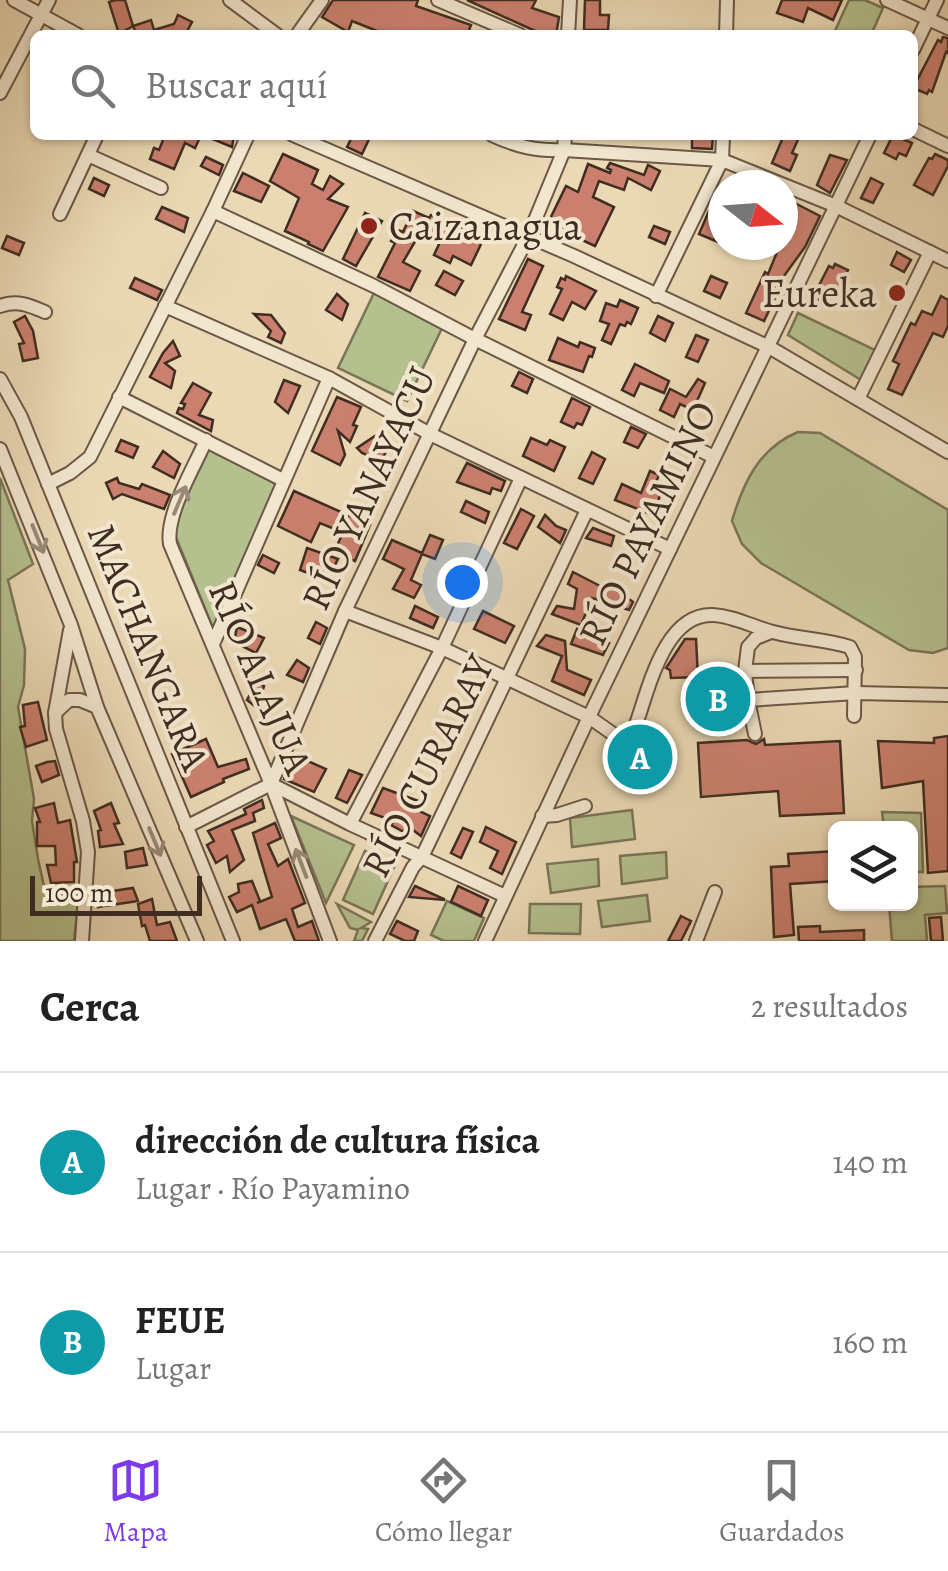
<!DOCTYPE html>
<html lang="es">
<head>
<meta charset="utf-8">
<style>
	body { margin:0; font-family:Alegreya,serif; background:#f2f2f2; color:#222 }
	.controls { position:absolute; right:30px; bottom:30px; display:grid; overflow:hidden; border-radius:15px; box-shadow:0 2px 8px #0004 }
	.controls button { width:90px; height:90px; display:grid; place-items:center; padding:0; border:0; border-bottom:2px solid #e0e0e0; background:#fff; color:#222; font:50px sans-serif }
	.compass { position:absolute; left:708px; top:170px; width:90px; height:90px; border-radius:50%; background:#fff; box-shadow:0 2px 8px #0004; rotate:107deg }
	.scale { position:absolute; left:30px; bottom:25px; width:172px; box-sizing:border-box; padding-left:10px; border:5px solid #402d21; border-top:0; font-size:28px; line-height:35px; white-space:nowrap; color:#402d21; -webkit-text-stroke:8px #f2e6cf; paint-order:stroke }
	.you { position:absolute; left:462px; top:582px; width:35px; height:35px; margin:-25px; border:8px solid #fff; border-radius:50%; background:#1a73e8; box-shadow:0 0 0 15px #1a73e833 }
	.badge { display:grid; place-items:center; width:65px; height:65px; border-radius:50%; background:#7c3aed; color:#fff; font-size:32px; font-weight:700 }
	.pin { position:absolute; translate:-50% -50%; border:5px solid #fff; box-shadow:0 2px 10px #0006 }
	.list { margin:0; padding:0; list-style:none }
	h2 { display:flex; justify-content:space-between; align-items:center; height:130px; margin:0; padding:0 40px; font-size:42px }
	h2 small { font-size:32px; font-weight:400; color:#767676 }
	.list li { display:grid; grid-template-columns:65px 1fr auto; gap:30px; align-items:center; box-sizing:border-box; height:180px; padding:0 40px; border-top:2px solid #e0e0e0 }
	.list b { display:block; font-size:38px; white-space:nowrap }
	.list p { margin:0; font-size:32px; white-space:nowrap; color:#767676 }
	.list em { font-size:32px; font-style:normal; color:#767676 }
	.icon { flex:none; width:55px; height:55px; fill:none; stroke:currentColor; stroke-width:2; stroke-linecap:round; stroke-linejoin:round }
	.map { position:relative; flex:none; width:948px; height:941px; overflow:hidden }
	.search { position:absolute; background:#fff; box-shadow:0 2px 8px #0004; left:30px; right:30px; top:30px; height:110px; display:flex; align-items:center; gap:25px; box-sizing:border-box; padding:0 35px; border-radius:15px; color:#767676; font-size:38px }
	.sheet { height:490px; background:#fff }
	nav { display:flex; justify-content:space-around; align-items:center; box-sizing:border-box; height:140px; border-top:2px solid #e0e0e0; background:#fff; font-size:28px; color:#767676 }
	nav a { display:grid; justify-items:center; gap:5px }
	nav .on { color:#7c3aed }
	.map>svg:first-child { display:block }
</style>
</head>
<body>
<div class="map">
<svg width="948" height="941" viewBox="0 0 948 941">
	<rect width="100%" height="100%" fill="#ebd9b5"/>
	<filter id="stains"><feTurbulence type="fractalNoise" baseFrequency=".002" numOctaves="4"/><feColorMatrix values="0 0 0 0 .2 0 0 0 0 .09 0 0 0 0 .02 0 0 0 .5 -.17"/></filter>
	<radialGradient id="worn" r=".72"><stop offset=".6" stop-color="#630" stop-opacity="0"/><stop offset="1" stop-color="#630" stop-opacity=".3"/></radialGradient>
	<g fill="#b5c08f" stroke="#7a7658" stroke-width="2.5">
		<path d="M849,0h16l18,8 -12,27 -37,-2z"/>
		<path d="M374,293l69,33 -36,75 -69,-33z"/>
		<path d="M798,313l77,37 -14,30 -73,-45z"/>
		<path d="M798,432l22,1 128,77v138l-15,5 -24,-3 -148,-87 -19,-19 -10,-23c11,-38 27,-73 66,-89z"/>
		<path d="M207,445l72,36 -66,147 -40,-98z"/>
		<path d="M0,478l33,86 -25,16 17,69 -1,36 -6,22 16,92 -2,22 6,38 8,36h33l-5,46h-74z"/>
		<path d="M632,810l3,29 -63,8 -2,-29z"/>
		<path d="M882,812l39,1 2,59h-12l-1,-44h-26z"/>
		<path d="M291,816l63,29 -28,58z"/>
		<path d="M365,851l30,14 -22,49 -30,-14z"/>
		<path d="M666,852l1,26 -45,6 -2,-28z"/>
		<path d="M598,859l1,27 -48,7 -4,-29z"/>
		<path d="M945,886l2,27 -22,2 2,26h-35l-3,-37h21l1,-17z"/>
		<path d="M647,895l3,26 -48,6 -4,-26z"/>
		<path d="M447,901l37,17 -10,23h-30l-13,-6z"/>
		<path d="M337,904l34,18 -10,6 7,1 -6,12h-8l4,-11 -8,-2z"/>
		<path d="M530,904h51l-1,30 -51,-1z"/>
	</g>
	<g fill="#cb806f" stroke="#402d21" stroke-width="2.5">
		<path d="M115,0h10l8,26 -14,8 -10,-32z"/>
		<path d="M333,0h85l-2,6 55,19 -4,10h-80l-35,-14 -4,11 -26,-15z"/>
		<path d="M467,0h69l-4,8 27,9 -3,18h-12z"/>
		<path d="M585,0h15v15h9l-1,15h-24z"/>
		<path d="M782,0h60l-9,20 -25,-12 -5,14 -26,-9z"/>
		<path d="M178,15l14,7 -7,13h-48l-4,-9 18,-6 3,10 20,-6z"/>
		<path d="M943,37l5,1v15l-2,-1 -14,40 -3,-2 -2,4 -14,-6 25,-48 3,2z"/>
		<path d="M165,135h36l-6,13 -10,-5 -11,26 -24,-10 4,-11 5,2z"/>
		<path d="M203,135h31l-2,12z"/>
		<path d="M353,135h18l-9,19 -15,-7z"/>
		<path d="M692,135h21l-1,14 -20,-1z"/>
		<path d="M784,135h16l-8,18 5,2 -7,16 -18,-8z"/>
		<path d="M893,135l19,8 -6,13 -7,-3 -3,6 -12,-6z"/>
		<path d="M283,154l35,16 -6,14 11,6 7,-14 13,8 -15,15 20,8 -25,44 -15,-7 1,-2 -24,-11 14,-33 -29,-17z"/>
		<path d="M935,154l13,6v6l-15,29 -19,-10 15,-27 3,1z"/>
		<path d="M830,155l17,5 -17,33 -13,-8z"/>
		<path d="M206,157l17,8 -4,10 -18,-9z"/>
		<path d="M610,163l34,12 4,-10 12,6 -9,19 -23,-12 -4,12 -25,-9 -6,16 21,10 -19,39 -24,-11 2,-3 -24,-11 17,-35 12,6 10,-28 22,9 1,-3 -4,-2z"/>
		<path d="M243,173l26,13 -8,16 -27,-11z"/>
		<path d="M94,178l15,7 -5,11 -15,-7z"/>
		<path d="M871,178l12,6 -10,19 -12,-5z"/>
		<path d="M783,197l37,19 -15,31 -24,33 2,1 -19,40 -18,-8 19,-41 3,2 12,-29h3z"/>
		<path d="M723,199v45l-24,-10 10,-23 3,1z"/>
		<path d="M162,207l26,11 -4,14 -28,-13z"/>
		<path d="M413,211l16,7 2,-3 53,23 -13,27 -18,-9 -3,7 -16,-8 6,-13 -20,-9 -17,29 17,9 -10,20 -32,-14 17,-34 -4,-2 7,-11 5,2z"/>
		<path d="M365,213l17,8 -26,45 -13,-7z"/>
		<path d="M654,226l16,6 -5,12 -16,-7z"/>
		<path d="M7,236l17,7 -5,12 -17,-7z"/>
		<path d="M897,252l14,8 -7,12 -13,-7z"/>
		<path d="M528,259l15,7 -21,46 9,3 -6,15 -26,-11z"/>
		<path d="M835,264l13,6 -17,35 -18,-8 16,-31 4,2z"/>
		<path d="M444,271l19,10 -8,14 -19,-10z"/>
		<path d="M566,276l30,15 -11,18 -13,-7 -9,18 -13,-6 12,-25 -5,-2 4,-9 4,2z"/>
		<path d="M711,276l16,7 -7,15 -16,-7z"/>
		<path d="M135,278l27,12 -5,10 -27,-12z"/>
		<path d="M337,294l11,10 -6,16 -16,-10z"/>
		<path d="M941,296l7,4v26l-5,11 -10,-4 -31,62 -14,-6 11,-25 -6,-3 18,-38 4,2 7,-14 10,4z"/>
		<path d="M620,300l18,8 -7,16 -4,-2 -2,4 -5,-2 -9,20 -9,-4 7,-16 -9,-3 6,-18 11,4z"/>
		<path d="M254,314l17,1 14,18 -4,10 -13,-6 3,-6z"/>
		<path d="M25,316l8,15 5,27 -15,3 -4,-17 5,-1 -10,-21z"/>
		<path d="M658,316l15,7 -8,18 -15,-8z"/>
		<path d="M696,335l12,5 -10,22 -12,-5z"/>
		<path d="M558,338l20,9 2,-5 15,6 -3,9 -3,-1 -6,16 -34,-12z"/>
		<path d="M173,341l7,15 -15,7 10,8 -4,17 -21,-11 13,-24z"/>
		<path d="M635,364l34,17 -5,12 -24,-10 -6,13 -12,-6z"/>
		<path d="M519,372l14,7 -6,14 -15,-7z"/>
		<path d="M698,379l7,4 -12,27 -13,-6 -6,13 -14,-7 10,-21 16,8z"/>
		<path d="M284,380l16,6 -12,27 -13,-11z"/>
		<path d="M193,383l18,10 -12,22 14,5 -2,11 -34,-18 2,-5 4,1 2,-5 -4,-1z"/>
		<path d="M337,397l24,10 -8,18 4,1 -7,16 -12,-11 7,24 -5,10 -28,-14z"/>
		<path d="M572,398l18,9 -8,18 -5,-2 -3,5 -13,-6z"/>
		<path d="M631,427l15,7 -8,14 -14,-6z"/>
		<path d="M375,436l10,4 -3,6 6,2 -7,13 -19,-8 -5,-5z"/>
		<path d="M531,438l16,7 3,-5 15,7 -11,24 -31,-15z"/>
		<path d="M121,440l17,7 -5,11 -17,-7z"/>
		<path d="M163,451l17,13 -6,14 -21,-11z"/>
		<path d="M592,452l13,7 -12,25 -14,-6z"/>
		<path d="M467,463l38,18 -4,10 -9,-3 -2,6 -33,-12z"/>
		<path d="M650,471l9,4 -5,12 8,3 -9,25 -38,-15 7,-16 19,9z"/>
		<path d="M117,478l2,5 20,6 3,-5 28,11 -6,14 -42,-15 -9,5 -7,-16z"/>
		<path d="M294,491l76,34 -15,36 -21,-9 8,-17 -7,-3 2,-2 -17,-7 -9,19 -33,-16z"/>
		<path d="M466,501l23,11 -4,11 -24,-11z"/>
		<path d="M521,509l13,7 -17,33 -13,-6z"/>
		<path d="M545,515l11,11 10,4 -6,13 -22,-16z"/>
		<path d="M593,528l21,8 -3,10 -25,-8z"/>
		<path d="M430,535l13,5 -8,19 -13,-5 -11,26 10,5 -7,13 -21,-9 11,-20 -21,-10 9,-19 30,13z"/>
		<path d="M307,548l31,11 -9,18 -12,-6 -1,5 -16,-6z"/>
		<path d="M263,555l16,8 -5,10 -16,-8z"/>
		<path d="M573,572l31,16 3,-4 26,18 -4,8 -37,-12 -11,27 -29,-11 5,-8 17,3 3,-20 -9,-5z"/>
		<path d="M415,606l23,11 -5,11 -23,-10z"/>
		<path d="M483,611l31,15 -9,17 -31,-14z"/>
		<path d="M316,622l11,6 -7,16 -12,-6z"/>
		<path d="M237,627l27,11 -8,15 -22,-11z"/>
		<path d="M577,629l32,14 -6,12 -32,-11z"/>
		<path d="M546,635l19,6 2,29 24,10 -7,15 -32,-14 10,-25 -25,-10z"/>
		<path d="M685,639h11l2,38 -27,1 -1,-8 -4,-2z"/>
		<path d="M297,660l12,8 -6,14 -16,-7z"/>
		<path d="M257,682l7,4 -7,22 -10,-8z"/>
		<path d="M733,687v21l-29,3v-22z"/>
		<path d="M38,702l9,38 -21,7 -6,-20 5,-1 -2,-21z"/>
		<path d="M948,736v135l-20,2 -5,-92 -41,7 -4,-47 56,2v-5z"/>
		<path d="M206,739l12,28 28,-8 3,10 -26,10 1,3 -33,15 -19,-43z"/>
		<path d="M764,739l1,6 75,-4 4,72 -64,3 -2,-25 -77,6 -3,-54 49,-3 9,4z"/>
		<path d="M656,744l1,18 -5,1v11l-24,5v-14l-5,1 -1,-20z"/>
		<path d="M294,755l32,14 -12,23 -30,-13z"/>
		<path d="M55,761l4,14 -17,7 -6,-16 11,-4z"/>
		<path d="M349,770l13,5 -15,28 -11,-5z"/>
		<path d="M383,788l38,14 -4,8 13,6 -9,20 -12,-9 -3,6 -15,-8 3,-4 -23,-8z"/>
		<path d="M262,800l2,8 -11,5 2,8 -23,9 12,30 -14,12 -3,-16 -11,7 -9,-18 7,-4 -6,-10 38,-17 -2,-5z"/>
		<path d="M54,803l4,20 12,-3 7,42h-3v20l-23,1 -4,-18h9l-1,-19h-18v-24h3l-5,-14z"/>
		<path d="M111,803l8,20 -5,1 9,20 -23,3 -2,-16 3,-1 -7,-19z"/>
		<path d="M275,823l6,15 -13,6 10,22 10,-7 17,44 -13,6 6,18 14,-6 7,20h-24l-9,-22 -26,10 -8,-24 -15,7 -8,-15 10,-5 -1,-8 14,-3 8,20 -3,2 15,-6 -19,-64z"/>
		<path d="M486,827l30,15 -14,32 -12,-6 8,-17 -18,-9z"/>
		<path d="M463,828l10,4 -12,26 -10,-5z"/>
		<path d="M143,848l4,17 -20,3 -2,-16z"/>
		<path d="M836,851v30l-46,3 4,51 -20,2 -3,-70 18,-1 -1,-12z"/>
		<path d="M415,886l29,13v1l-35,-3z"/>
		<path d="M458,886l30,14 -7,16 -30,-14z"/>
		<path d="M133,888l5,13 -40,6 1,-14z"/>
		<path d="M152,899l5,26 13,-3 7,19h-27l-5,-16 -3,1 -4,-22z"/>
		<path d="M681,916l10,5 -10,20h-13z"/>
		<path d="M941,917l2,24h-12l-2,-23z"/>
		<path d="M397,921l21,10 -4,10h-9l-15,-7z"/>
		<path d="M820,926v6l44,-2v11h-65l-1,-14z"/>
	</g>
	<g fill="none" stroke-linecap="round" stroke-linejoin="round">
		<g stroke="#6b5846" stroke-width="16">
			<g id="minor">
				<path d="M14,0l64,35"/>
				<path d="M230,0l47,35"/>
				<path d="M438,0l82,35"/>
				<path d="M887,0l61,28"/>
				<path d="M297,35l25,-35"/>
				<path d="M568,35l2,-35"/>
				<path d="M726,35l1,-35"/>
				<path d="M913,50l24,-50"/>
				<path d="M0,93l49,-93"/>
				<path d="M913,129l35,17"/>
				<path d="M293,135l281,121 195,91 179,105"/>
				<path d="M492,135c26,12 44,16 72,15l158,10 114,46 112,55"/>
				<path d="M88,155l73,33"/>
				<path d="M213,211l161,75 101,53 239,118"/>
				<path d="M60,214l37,-79"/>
				<path d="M656,296l66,-136 1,-25"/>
				<path d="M0,306c18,-6 29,-1 45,6"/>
				<path d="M165,306l164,72 101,56 240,115"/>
				<path d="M0,379l21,38 212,524"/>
				<path d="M119,397l164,83"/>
				<path d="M858,399l72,-147"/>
				<path d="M206,440c-12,28 -41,75 -36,104l101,240 59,157"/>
				<path d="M0,449l71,176 26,82 100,234"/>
				<path d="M48,484l22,-11 20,-16 123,-246 35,-76"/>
				<path d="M345,611l97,37 147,69 27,19"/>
				<path d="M70,630l-15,83 1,16 27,92 5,31 -6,89"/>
				<path d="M213,644l116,-266"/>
				<path d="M745,671l3,-24 8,-9 15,-6"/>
				<path d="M748,700l108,-7 92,2"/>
				<path d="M55,713l14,-13h11l17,7"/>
				<path d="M634,730c14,-37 29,-117 79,-115 21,1 40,12 60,17 25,7 53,7 77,15l5,10 -1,59"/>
				<path d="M755,734l-7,-34 -3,-29 111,-1"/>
				<path d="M271,784l79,40 155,72"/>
				<path d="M542,816l15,-1 28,-9"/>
				<path d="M350,824l92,-176 79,-170"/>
				<path d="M186,827l85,-43 74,-173 130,-272 53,-102 36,-87 1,-15"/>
				<path d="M375,941l38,-74 9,-10 165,-347"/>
				<path d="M485,941l104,-224 281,-582"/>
				<path d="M696,941l19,-49"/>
			</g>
		</g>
		<use href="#minor" stroke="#f2e6cf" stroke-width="12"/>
	</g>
	<defs><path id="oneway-shaft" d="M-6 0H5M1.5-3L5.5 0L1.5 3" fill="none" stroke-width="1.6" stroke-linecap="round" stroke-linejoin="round" transform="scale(2.5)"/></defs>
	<g stroke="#998a78">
		<use href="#oneway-shaft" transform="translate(180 500) rotate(-67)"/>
		<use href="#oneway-shaft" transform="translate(38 539) rotate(68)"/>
		<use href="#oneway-shaft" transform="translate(155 842) rotate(67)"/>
		<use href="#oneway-shaft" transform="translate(301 863) rotate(-111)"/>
	</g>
	<g fill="#8f2418" stroke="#f2e6cf" stroke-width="4">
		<circle cx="369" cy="226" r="10"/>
		<circle cx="897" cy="293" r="10"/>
	</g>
	<g text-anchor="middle" stroke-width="8" stroke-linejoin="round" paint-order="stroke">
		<g font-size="40" fill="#402d21" stroke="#f2e6cf" text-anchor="start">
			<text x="389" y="240">Caizanagua</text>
			<text x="877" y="307" text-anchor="end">Eureka</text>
		</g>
		<g font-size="40" fill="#402d21" stroke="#f2e6cf">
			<text transform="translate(368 488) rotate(-65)" y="14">RÍO YANAYACU</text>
			<text transform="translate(647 523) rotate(-64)" y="14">RÍO PAYAMINO</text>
			<text transform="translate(149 647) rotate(68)" y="14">MACHANGARA</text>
			<text transform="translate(261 677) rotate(67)" y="14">RÍO ALAJUA</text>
			<text transform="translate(427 766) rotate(-63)" y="14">RÍO CURARAY</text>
		</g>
	</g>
	<rect width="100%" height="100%" filter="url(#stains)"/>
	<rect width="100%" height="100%" fill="url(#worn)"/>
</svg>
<div class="controls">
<button><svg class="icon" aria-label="layers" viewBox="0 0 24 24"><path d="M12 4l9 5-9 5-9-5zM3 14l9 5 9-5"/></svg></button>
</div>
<svg class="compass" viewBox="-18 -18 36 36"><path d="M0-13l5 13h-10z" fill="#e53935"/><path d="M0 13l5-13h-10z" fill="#767676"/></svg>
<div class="scale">100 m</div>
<div class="you"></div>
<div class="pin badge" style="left:640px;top:757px;background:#0f9aa8">A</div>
<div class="pin badge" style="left:718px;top:699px;background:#0f9aa8">B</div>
<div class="search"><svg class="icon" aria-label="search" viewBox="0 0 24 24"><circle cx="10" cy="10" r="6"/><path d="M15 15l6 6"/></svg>Buscar aquí</div>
</div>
<section class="sheet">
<h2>Cerca<small>2 resultados</small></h2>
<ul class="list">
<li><span class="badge" style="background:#0f9aa8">A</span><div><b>dirección de cultura física</b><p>Lugar · Río Payamino</p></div><em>140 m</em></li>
<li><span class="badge" style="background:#0f9aa8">B</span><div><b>FEUE</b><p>Lugar</p></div><em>160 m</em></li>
</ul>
</section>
<nav>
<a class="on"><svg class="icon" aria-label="map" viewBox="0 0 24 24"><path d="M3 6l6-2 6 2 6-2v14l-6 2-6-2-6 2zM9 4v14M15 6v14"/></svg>Mapa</a>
<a><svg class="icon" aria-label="directions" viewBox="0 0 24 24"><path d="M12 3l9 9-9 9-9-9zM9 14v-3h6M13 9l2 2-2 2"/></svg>Cómo llegar</a>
<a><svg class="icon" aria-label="saved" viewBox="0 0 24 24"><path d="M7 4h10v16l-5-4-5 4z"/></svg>Guardados</a>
</nav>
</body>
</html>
